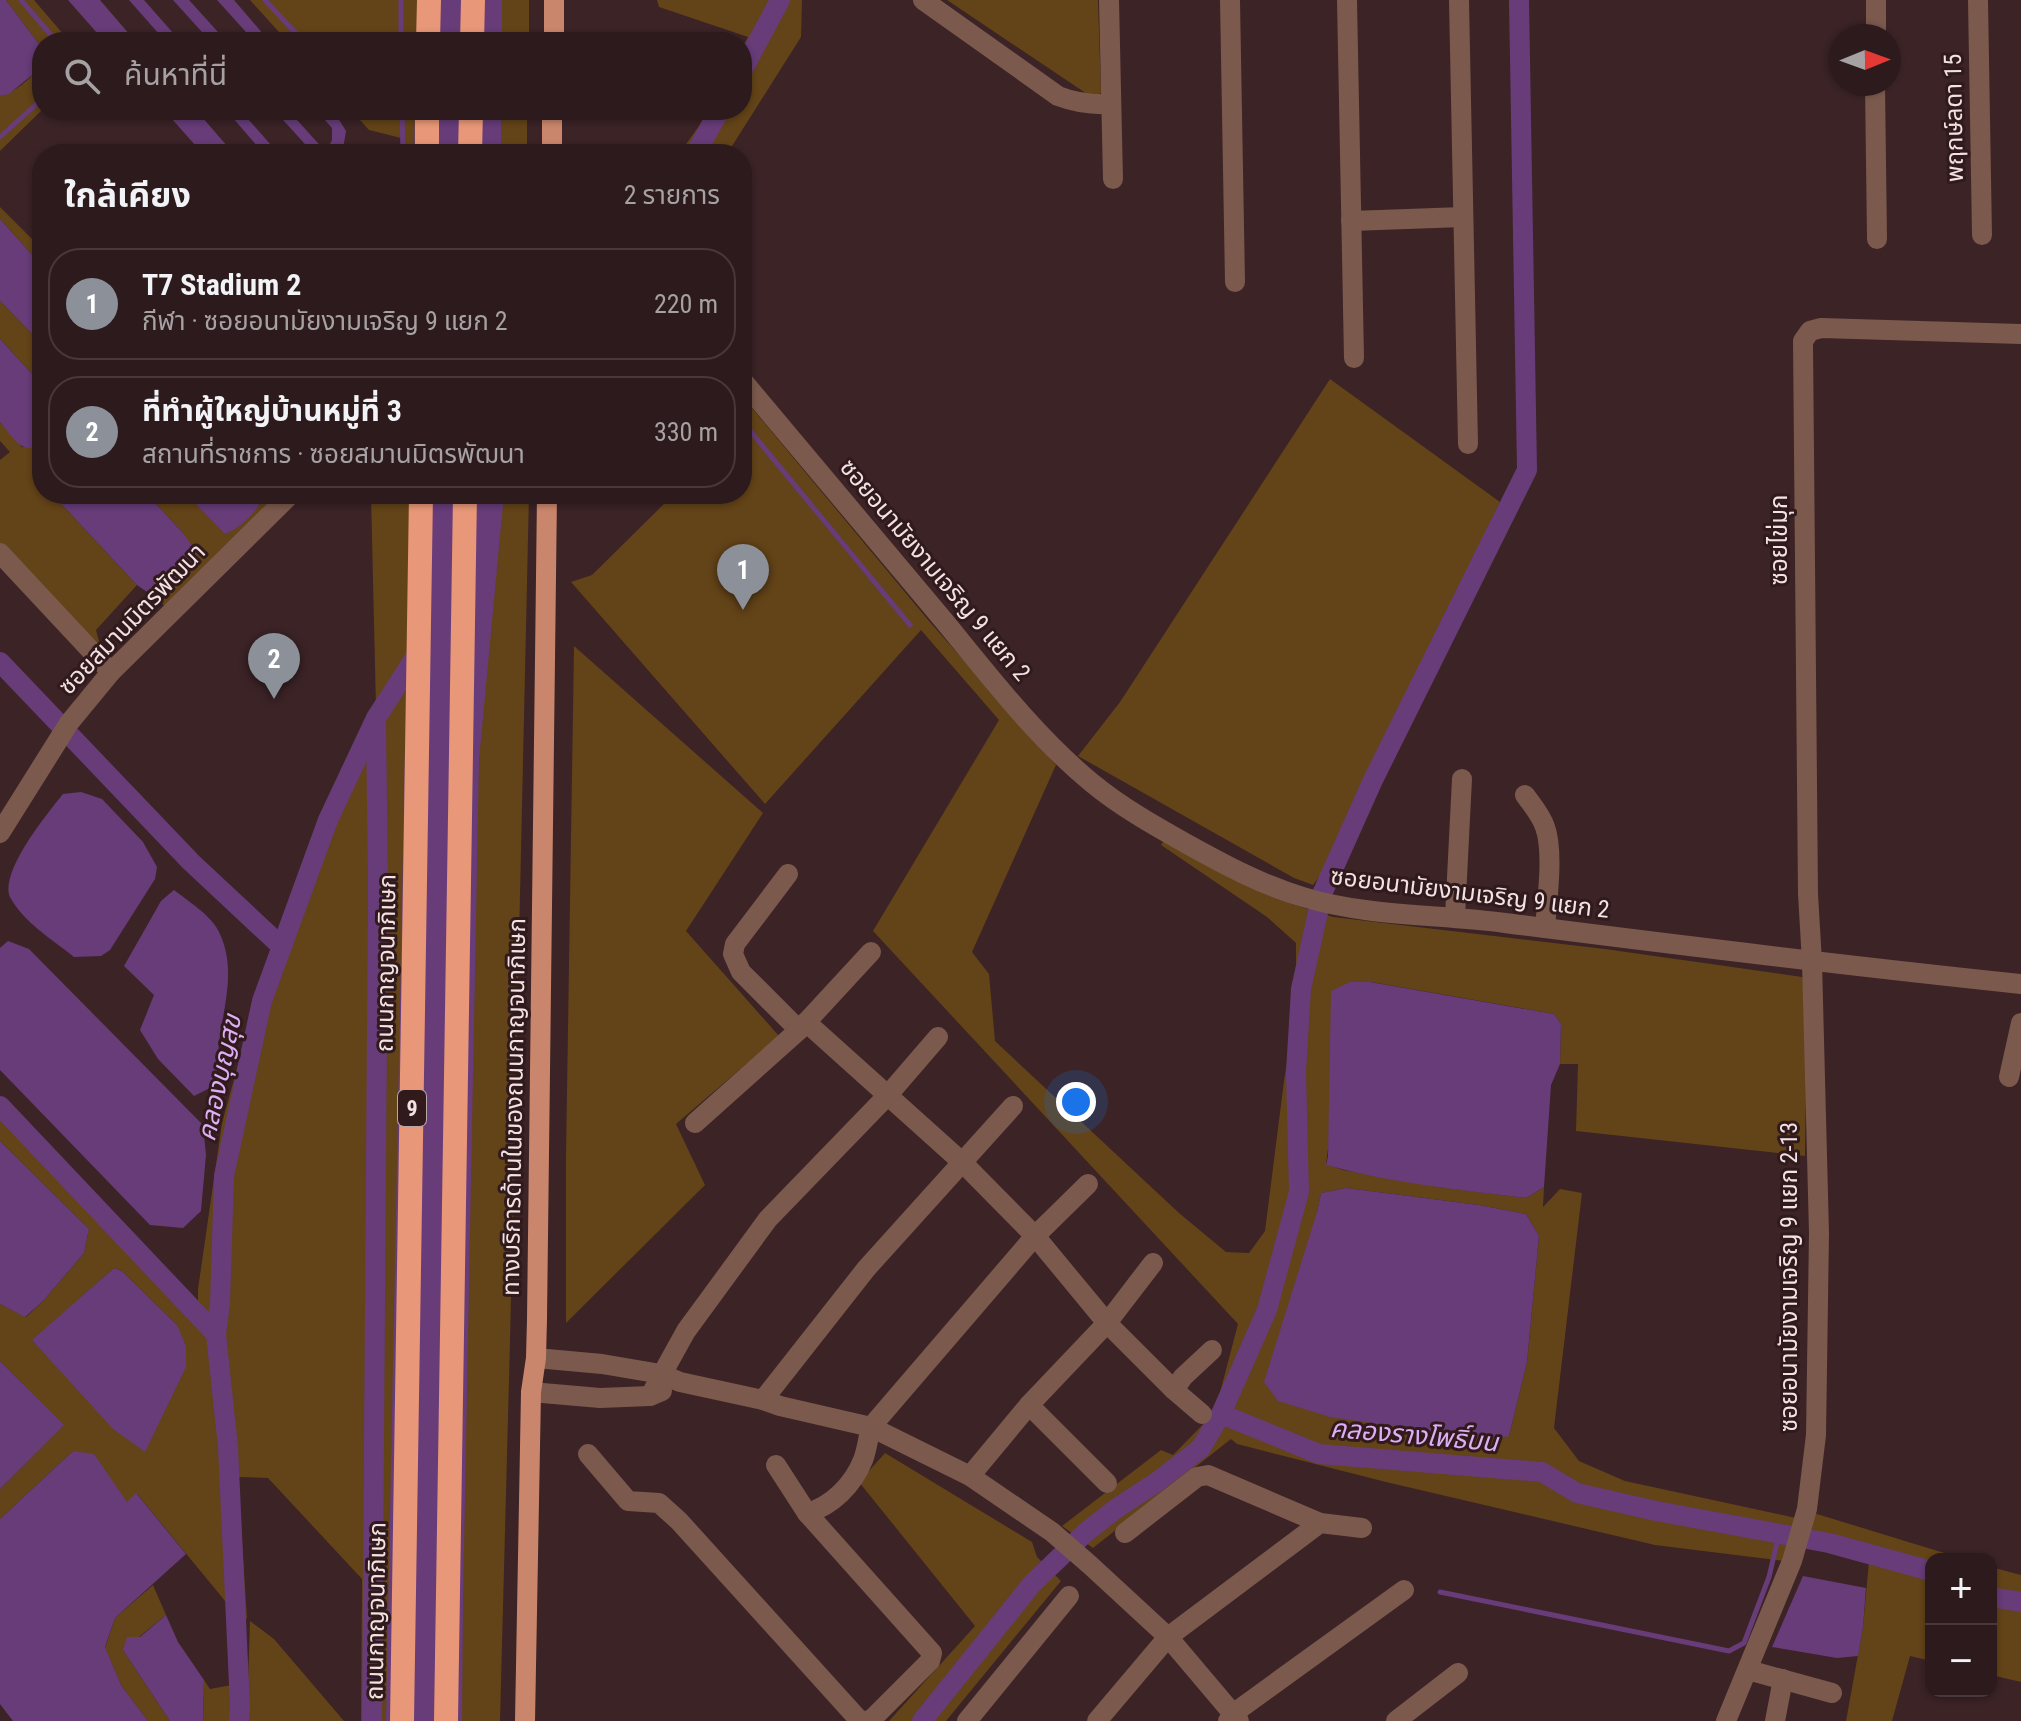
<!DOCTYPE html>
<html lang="th">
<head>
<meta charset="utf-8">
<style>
	body { margin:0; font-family:"Roboto Condensed","Noto Sans Thai",sans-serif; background:#342325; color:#f1f3f6 }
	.controls { position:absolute; right:24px; bottom:24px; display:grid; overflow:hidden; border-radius:16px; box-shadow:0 2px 6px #0004 }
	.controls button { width:72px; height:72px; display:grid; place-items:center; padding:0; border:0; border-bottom:2px solid #48383b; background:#2c1a1c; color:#f1f3f6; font:40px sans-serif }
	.compass { position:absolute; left:1829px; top:24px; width:72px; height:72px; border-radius:50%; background:#2c1a1c; box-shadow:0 2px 6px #0004; rotate:89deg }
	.you { position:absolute; left:1076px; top:1102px; width:28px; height:28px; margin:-20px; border:6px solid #fff; border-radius:50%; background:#1a73e8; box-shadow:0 0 0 12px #1a73e833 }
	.badge { display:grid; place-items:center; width:52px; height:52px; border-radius:50%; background:#8c9099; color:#fff; font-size:26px; font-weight:700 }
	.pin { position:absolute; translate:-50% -66px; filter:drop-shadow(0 2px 4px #0008) }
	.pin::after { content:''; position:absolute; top:42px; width:28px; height:24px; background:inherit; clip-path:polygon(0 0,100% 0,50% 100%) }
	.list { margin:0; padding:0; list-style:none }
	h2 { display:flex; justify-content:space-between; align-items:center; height:104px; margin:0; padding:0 32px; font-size:34px }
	h2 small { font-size:26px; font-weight:400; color:#a6a1a3 }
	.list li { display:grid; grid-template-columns:52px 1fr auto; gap:24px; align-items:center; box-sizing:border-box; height:112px; margin:0 16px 16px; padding:0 16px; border:2px solid #48383b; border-radius:32px }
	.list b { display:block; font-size:30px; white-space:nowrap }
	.list p { margin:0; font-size:26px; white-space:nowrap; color:#a6a1a3 }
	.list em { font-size:26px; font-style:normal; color:#a6a1a3 }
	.icon { flex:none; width:44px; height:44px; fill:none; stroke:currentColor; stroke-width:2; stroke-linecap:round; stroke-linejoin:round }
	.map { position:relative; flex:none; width:2021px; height:1721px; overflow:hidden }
	.search { position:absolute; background:#2c1a1c; box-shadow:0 2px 6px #0004; left:32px; top:32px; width:720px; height:88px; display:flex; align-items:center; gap:20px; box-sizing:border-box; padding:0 28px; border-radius:32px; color:#a6a1a3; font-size:30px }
	.panel { position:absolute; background:#2c1a1c; box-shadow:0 2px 6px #0004; left:32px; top:144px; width:720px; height:360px; border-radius:32px }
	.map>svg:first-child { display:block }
</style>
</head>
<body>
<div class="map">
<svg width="2021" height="1721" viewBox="0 0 2021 1721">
	<rect width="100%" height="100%" fill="#3b2326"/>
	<g fill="#634318" fill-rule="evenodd">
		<path d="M6,0h28l36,42h-28v6z"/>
		<path d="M250,0h279v42h-241z"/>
		<path d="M657,0h145l-1,37 -74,117h-48l20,-28 9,-16h34v-62l6,-11 -89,-30z"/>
		<path d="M947,0h151l3,93 -8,5z"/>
		<path d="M42,63v47l-42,41v-55c16,-4 33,-19 42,-33z"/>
		<path d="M351,110h176v44h-122v-15l-36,-9z"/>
		<path d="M0,207l42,42v17l-42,-47z"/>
		<path d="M0,301l42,43v41l-42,-46z"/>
		<path d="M1330,379l170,123 -174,366 -13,17 -19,-7 -216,-122 42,-54z"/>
		<path d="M742,396l187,225 127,144 -84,187 17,22 6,67 184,172 47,39 23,1 16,-22 19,-150 12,-75v-63l-29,-26 -106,-72 4,-6 127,65 41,13 272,32 197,28 5,10 -2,169 -229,-25 2,-67h-18l1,-40 -7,-10 -183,-32h-21l-24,182 17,6 97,17 86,11 18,-11 -1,20 17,-18 22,4 -28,235 25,33 46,20 171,37 21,-4 147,45h-33v102l-21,-5 -18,65h-46l17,-94 6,-66 -79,-17 -5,17 -130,-16 -269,-63 -149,-38 -6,-5 -138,109 -31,-22 99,-76 12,5 44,-45 1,-10 20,-76 -365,-393 126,-211 -78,-90 -156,174 -194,-222 21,-7 82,-81h68zM1346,1188l133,17 47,9 13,22 -12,126 -18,74 -192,-224 4,-19z"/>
		<path d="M0,422l22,25 16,-1 4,-3v51h10l85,91 -41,45 6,23 -102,-107v-86l10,-8 -10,-11z"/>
		<path d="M147,494h39l39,39 35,-29 5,-10h10l-22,26 -87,88 -6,-7 33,-36 -11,-33z"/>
		<path d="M371,494h158l-19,848 -10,379h-139l1,-142 -94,-101 -30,-1 9,142 -17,-12 -93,-113 -9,9 -55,-52 -73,68v-30l63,-64 -63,-64v-57l26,13 17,-16 41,-48 5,-24 -89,-88v-42l198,207v-17l24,-166 46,-167 55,-142 53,-105zM114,1268l8,3 55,54 -145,16z"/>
		<path d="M574,646l189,167 -77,118 93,105 -103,88 29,61 -139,138v-168z"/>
		<path d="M885,1453l147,89 5,15 24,24 -115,140h-57l86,-95 -116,-144z"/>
		<path d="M1991,1567l30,8v107l-30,-7z"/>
		<path d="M153,1585l13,30 -43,35 47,71h-22l-27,-36 -16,-37 10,-30z"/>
		<path d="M250,1621l24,18 70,82h-141l1,-41 6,9 38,-7z"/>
	</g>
	<g fill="#673c79">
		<path d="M0,0h6l36,48v15l-5,8 -28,23 -9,2z"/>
		<path d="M68,0h32l36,42h-31z"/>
		<path d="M129,0h15l37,42h-15z"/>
		<path d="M173,0h16l38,42h-16z"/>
		<path d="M217,0h17l36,42h-15z"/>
		<rect x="417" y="0" width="85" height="42"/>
		<path d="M164,110h32l38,44h-31z"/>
		<path d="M226,110h14l39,44h-15z"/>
		<path d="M274,110h14l38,42 6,-12v-12l-16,-18h17l13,21 -3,18 -5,5h-24z"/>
		<path d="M415,110h86v44h-87z"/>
		<path d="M0,219l42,47v78l-42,-43z"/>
		<path d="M0,339l42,46v58c-19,15 -30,-7 -42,-21z"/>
		<path d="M52,494h95l35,38 15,20 -4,13 -33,36 -23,-16z"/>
		<path d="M186,494h79c-8,18 -22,32 -40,40z"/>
		<path d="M410,494h94l-25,266 -16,842 -1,119h-76z"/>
		<path d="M81,792l21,7 41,43 14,25 -2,12 -45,71 -9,6 -27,1c-21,-17 -51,-35 -64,-60 -10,-26 37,-83 53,-103z"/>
		<path d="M174,890c14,11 38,26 45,42 17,35 6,69 1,104 -3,17 -1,33 -6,50l-20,10 -36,-37 -18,-29 14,-35 -30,-29 37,-65z"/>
		<path d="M8,941l21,8 174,176 3,30 -5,56 -18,17 -33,-3 -150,-155v-122z"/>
		<path d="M1350,982h20l184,32 7,10 -1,40 -9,21 -7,102 -18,11c-66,-8 -135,-15 -200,-33l2,-9 3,-165z"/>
		<path d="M0,1141l89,88 -5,24 -41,48 -18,16 -25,-13z"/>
		<path d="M1346,1188l133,17 47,9 13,22 -12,126 -18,74 -18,4 -161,-23 -52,-16 -14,-19 53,-170 4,-19z"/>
		<path d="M114,1268l8,3 55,54 9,21v21l-41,85 -32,-23 -81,-89z"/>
		<path d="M0,1361l64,64 -64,64z"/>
		<path d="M73,1451l21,3 33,48 9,-9 50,61 -71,64 -10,29 16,38 27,36h-135l-13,-17v-185z"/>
		<path d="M1803,1576l63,12 -3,39 -5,29 -21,2 -65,-11z"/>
		<path d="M166,1615l12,27 26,38 -1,41h-33l-47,-71 4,-13h13z"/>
	</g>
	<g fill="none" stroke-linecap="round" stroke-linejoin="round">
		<g stroke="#673c79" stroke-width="5">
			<path d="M21,0l36,42"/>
			<path d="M265,0l39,42"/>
			<path d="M401,0v42"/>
			<path d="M402,110l1,44"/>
			<path d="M0,137l42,-38"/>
			<path d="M747,427l163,198"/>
			<path d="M1440,1592l289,59 15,-8 25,-66 10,-43"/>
		</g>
		<g stroke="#673c79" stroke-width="20">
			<path d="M742,71l38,-71"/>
			<path d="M695,154l25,-44"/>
			<path d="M0,662l191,200 91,85"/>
			<path d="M0,1106l216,228"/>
			<path d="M1221,1414l46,-104 32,-118 -3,-120 5,-83 21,-95 51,-114 154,-310 -8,-470"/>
			<path d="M1991,1597l30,5"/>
			<path d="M239,1721l1,-15 -12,-259 -12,-113 4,-30 4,-128 38,-175 66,-181 48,-102 44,-68"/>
			<path d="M372,1721l6,-834 -2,-162"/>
			<path d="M922,1721l110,-137 53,-51 32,-25 40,-26 44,-34 20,-34 98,40 223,18 35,21 79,18 173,32 102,28"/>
		</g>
		<g stroke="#7b594d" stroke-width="20">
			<path d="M923,0l135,96c18,7 34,9 53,8"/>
			<path d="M1109,0l4,179"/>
			<path d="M1230,0l5,282"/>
			<path d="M1347,0l7,358"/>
			<path d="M1459,0l9,444"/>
			<path d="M1978,0l4,235"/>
			<path d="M1876,36v-36"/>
			<path d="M1875,84l2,155"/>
			<path d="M1351,221l112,-4"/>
			<path d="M742,380c68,80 135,161 203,242 46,56 91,115 147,161 29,24 63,43 95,61 38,21 75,41 116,53 66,20 135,17 202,26 172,22 344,43 516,61"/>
			<path d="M0,553l111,119"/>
			<path d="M1525,795c7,10 16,20 20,32 9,25 2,74 0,101"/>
			<path d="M0,833l69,-110 42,-51 180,-178"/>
			<path d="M788,874l-53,70 -2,10 8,18 58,58"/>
			<path d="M1455,917l7,-138"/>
			<path d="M806,1022l157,141 72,73 72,87 67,67 9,-13 29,-27"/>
			<path d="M2009,1077l12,-54"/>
			<path d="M695,1123l104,-93 72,-78"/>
			<path d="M536,1358l66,6 59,10 19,8 83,18 17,6 91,21 99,49 82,56 38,33 78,72 71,84"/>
			<path d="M1174,1390l28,24"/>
			<path d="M531,1392l69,6 50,-2 12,-5"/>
			<path d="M650,1396l36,-65 82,-112 120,-124 50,-58"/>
			<path d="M763,1400l103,-131 147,-163"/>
			<path d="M1029,1405l78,78"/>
			<path d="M588,1454l40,47 31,2 20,18 181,200"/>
			<path d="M776,1465l31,48"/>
			<path d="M970,1476l59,-71 78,-82 46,-60"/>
			<path d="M1125,1533l72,-56 11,-2 112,48"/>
			<path d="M1748,1670l84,23"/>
			<path d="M865,1721l7,-2 58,-58 2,-8 -125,-140c25,-7 46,-28 56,-53 4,-10 5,-22 8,-33l164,-191 53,-52"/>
			<path d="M967,1721l102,-125"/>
			<path d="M1097,1721l71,-84 152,-114 42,5"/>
			<path d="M1228,1721l6,-8 170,-123"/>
			<path d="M1396,1721l62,-48"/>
			<path d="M1726,1721l66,-160 15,-52 9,-74 3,-202 -7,-271 -4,-68 -5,-553 7,-10 11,-3 200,6"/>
			<path d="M1775,1721l8,-42"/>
		</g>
		<g stroke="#c9866c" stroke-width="20">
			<path d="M554,42v-42"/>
			<path d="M552,154v-44"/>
			<path d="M525,1721l6,-329 5,-34 1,-39 10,-825"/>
		</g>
		<g stroke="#e89778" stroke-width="24">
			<path d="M428,42l1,-42"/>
			<path d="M472,42l1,-42"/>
			<path d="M427,154v-44"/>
			<path d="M470,154l1,-44"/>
			<path d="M402,1721l19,-1227"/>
			<path d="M446,1721l19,-1227"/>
		</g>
	</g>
	<g text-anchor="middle" stroke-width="6" stroke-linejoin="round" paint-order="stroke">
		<rect fill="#301a1c" stroke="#b8a6a7" stroke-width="2" x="398" y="1090" width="28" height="36" rx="6"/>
		<g font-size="22" font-weight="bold" fill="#f3e2e3">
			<text x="412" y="1116">9</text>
		</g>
		<g font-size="24" fill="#f3e2e3" stroke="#301a1c">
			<text transform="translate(1954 118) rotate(-91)" y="8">พฤกษ์ลดา 15</text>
			<text transform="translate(1779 540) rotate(-90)" y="8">ซอยไข่มุก</text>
			<text transform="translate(935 570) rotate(50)" y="8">ซอยอนามัยงามเจริญ 9 แยก 2</text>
			<text transform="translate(132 619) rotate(-46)" y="8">ซอยสมานมิตรพัฒนา</text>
			<text transform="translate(1470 893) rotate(7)" y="8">ซอยอนามัยงามเจริญ 9 แยก 2</text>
			<text transform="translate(386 963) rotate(-89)" y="8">ถนนกาญจนาภิเษก</text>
			<text transform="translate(514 1107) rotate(-89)" y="8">ทางบริการด้านในของถนนกาญจนาภิเษก</text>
			<text transform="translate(1789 1277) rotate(-90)" y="8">ซอยอนามัยงามเจริญ 9 แยก 2-13</text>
			<text transform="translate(376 1611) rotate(-89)" y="8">ถนนกาญจนาภิเษก</text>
		</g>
		<g font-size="26" font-style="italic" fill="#deaef5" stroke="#301a1c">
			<text transform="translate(219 1078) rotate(-78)" y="9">คลองบุญสุข</text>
			<text transform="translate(1414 1435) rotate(5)" y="9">คลองรางโพธิ์บน</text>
		</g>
	</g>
</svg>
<div class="controls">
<button>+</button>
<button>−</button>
</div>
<svg class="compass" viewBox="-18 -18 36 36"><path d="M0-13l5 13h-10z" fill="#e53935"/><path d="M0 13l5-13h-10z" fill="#a6a1a3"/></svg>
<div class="you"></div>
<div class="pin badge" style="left:743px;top:610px">1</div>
<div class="pin badge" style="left:274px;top:699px">2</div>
<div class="search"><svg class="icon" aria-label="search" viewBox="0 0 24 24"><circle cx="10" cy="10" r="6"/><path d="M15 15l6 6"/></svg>ค้นหาที่นี่</div>
<section class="panel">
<h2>ใกล้เคียง<small>2 รายการ</small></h2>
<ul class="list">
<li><span class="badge">1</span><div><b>T7 Stadium 2</b><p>กีฬา · ซอยอนามัยงามเจริญ 9 แยก 2</p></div><em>220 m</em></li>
<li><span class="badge">2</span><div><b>ที่ทำผู้ใหญ่บ้านหมู่ที่ 3</b><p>สถานที่ราชการ · ซอยสมานมิตรพัฒนา</p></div><em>330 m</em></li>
</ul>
</section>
</div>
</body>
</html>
